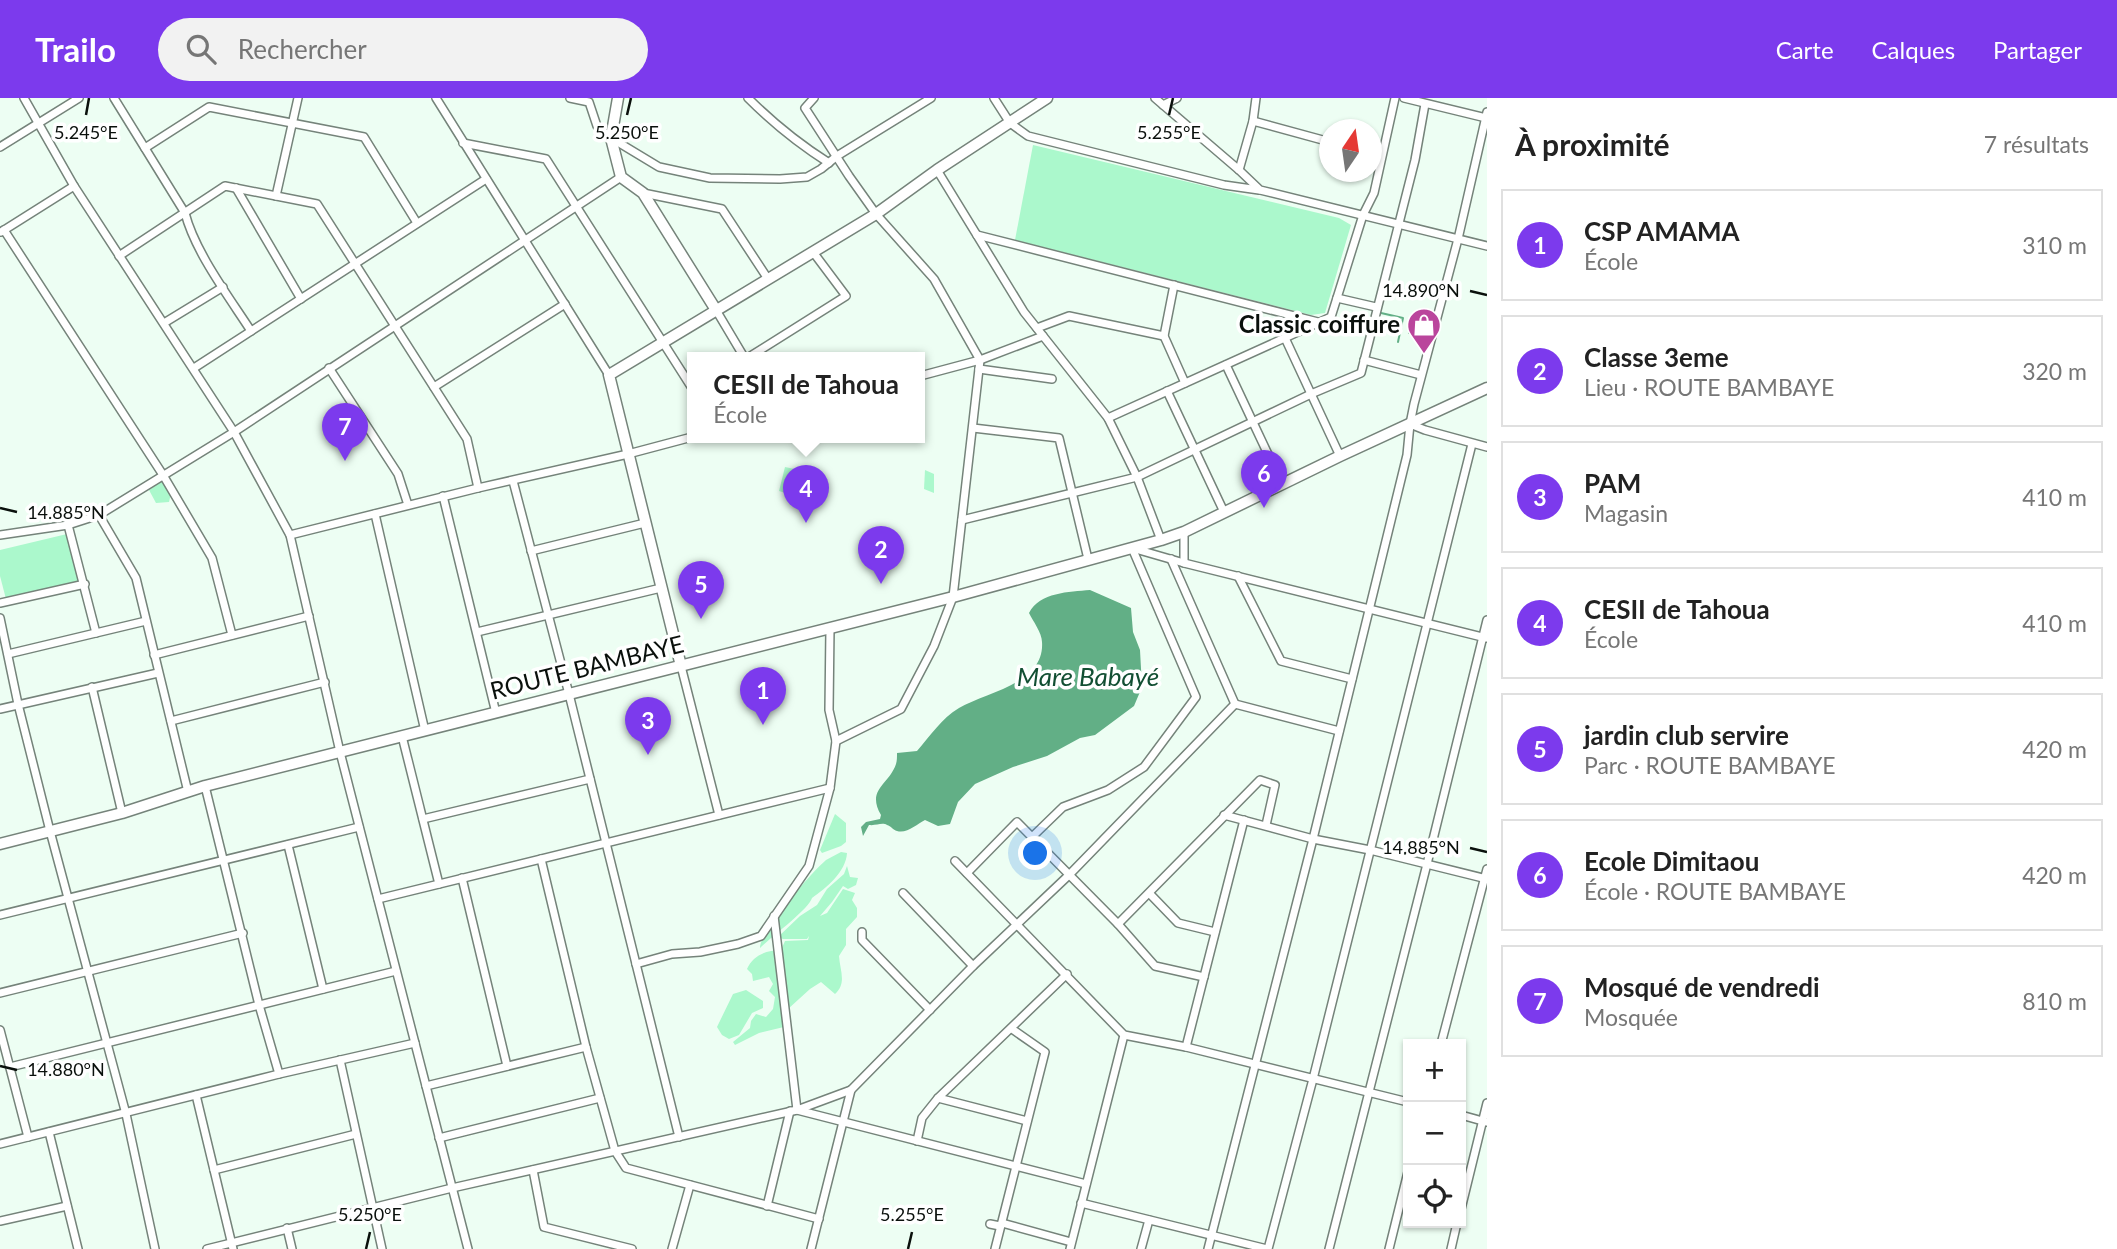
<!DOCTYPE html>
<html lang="fr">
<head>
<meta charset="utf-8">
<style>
	body { margin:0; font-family:Lato,sans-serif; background:#f2f2f2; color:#222 }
	.controls { position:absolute; right:21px; bottom:21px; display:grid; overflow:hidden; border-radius:0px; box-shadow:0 2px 5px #0004 }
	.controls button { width:63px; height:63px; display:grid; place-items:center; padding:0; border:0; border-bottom:2px solid #e0e0e0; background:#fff; color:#222; font:35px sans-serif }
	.compass { position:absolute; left:1319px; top:21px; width:63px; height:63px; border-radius:50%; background:#fff; box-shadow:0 2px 5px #0004; rotate:13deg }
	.you { position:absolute; left:1036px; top:756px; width:24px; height:24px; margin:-18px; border:5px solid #fff; border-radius:50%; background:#1a73e8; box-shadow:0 0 0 10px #1a73e833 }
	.badge { display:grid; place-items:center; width:46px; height:46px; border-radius:50%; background:#7c3aed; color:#fff; font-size:23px; font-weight:700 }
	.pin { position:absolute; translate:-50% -58px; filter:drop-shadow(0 2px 4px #0008) }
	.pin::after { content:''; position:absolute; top:37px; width:24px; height:21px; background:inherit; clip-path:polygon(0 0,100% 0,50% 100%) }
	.popup { position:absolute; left:687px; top:254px; width:238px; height:91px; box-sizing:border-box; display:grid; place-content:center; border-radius:0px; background:#fff; filter:drop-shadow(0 2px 5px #0005); font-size:23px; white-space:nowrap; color:#767676 }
	.popup b { font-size:26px; color:#222 }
	.popup::after { content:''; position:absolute; left:50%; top:100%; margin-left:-14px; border:14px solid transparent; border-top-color:#fff }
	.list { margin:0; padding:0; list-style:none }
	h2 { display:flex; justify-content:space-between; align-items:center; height:91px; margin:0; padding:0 28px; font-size:30px }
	h2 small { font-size:23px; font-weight:400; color:#767676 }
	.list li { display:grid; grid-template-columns:46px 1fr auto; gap:21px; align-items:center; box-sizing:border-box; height:112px; margin:0 14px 14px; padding:0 14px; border:2px solid #e0e0e0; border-radius:0px }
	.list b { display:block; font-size:26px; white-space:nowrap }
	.list p { margin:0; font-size:23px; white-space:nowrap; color:#767676 }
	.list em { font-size:23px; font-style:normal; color:#767676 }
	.icon { flex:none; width:38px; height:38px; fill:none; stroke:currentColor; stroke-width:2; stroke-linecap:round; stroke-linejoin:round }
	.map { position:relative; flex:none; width:1487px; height:1151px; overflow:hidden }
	header { display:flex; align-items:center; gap:42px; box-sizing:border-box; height:98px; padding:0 35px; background:#7c3aed; color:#fff }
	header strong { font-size:33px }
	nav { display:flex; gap:38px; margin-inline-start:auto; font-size:24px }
	.search { width:490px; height:63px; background:#f2f2f2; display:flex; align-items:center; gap:18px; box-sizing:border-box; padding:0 24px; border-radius:38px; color:#767676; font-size:26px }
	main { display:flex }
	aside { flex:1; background:#fff }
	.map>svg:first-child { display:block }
</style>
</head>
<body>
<header>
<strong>Trailo</strong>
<div class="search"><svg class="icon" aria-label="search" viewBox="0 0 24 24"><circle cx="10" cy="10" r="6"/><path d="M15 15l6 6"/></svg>Rechercher</div>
<nav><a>Carte</a><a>Calques</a><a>Partager</a></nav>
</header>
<main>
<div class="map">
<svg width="1487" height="1151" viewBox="0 0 1487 1151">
	<rect width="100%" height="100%" fill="#edfef3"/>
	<g fill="#abf8cc">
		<path d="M1033,47l306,73 12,7 -26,88 -14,2 -296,-75z"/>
		<path d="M785,369l14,3 -7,25 -13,-4z"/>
		<path d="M925,372l9,4v19l-10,-4z"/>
		<path d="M162,383l10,8 -3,13 -13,1 -7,-13z"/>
		<path d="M67,436l12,48 -73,17 -6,-23v-26z"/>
		<path d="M835,716l11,9v19l-5,4 -19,7 -2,-3z"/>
		<path d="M841,754l6,1c-1,19 -21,35 -35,45 -3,11 -41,39 -52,50 -1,-16 52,-76 66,-88 5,-3 10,-5 15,-8z"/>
		<path d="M847,768l3,11 8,1 -2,7 -8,4 -5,-3 -11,16 -12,14 7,-3 16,-24 12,4 -3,7 5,8v9l-11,12v16l-7,11c1,15 8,27 -4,38l-14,-12 -11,7 -22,20v17l-29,7 -24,12 -2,-3 17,-14 1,-7 5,-7 10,3 7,-8 2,-12 -6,-6 4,-7 -4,-7 -16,4 -1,-7 -5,-5c6,-14 20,-19 34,-19l4,-9 23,-1 1,-4 -2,3h-24l-5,-2 22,-21 17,-11 10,-16 17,-15z"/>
		<path d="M746,892l17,11v7l-11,5 -13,22 -10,4 -7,-4 -5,-8 16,-33z"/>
	</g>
	<path fill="#62af86" d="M1090,492l41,18 2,24 7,18 2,37 -8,19 -39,29 -15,3 -33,18 -34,11 -38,17 -17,18 -8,22 -12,2 -13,-6c-8,4 -18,14 -28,11 -4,-1 -6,-5 -10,-6 -5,-3 -11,1 -18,0l-6,11 -2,-9 5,-5 14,-3 1,-4c-15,-26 8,-30 15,-51 1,-3 1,-7 1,-11l20,-2c14,-16 24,-32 42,-43 27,-16 86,-24 83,-66 0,-9 -9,-21 -13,-29 11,-21 40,-21 61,-23z"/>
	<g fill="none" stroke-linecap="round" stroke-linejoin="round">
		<g stroke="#62af86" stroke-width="2">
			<path d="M1381,215l22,5 -5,24"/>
			<path d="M1409,235l13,3"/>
		</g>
		<g stroke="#75837a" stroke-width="10">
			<g id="street">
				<path d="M24,0l50,88 160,246 56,103 50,217 128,497"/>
				<path d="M114,0l71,115c10,39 44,84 66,118"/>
				<path d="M436,0l173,277"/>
				<path d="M570,0l19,4 8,24 14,12 48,29 51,11 70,1 27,-2 14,-8 16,-13 94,-58"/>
				<path d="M748,0c25,25 51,46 81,65"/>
				<path d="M814,0l-9,10 44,68 27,38 58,65 46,81 -27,237 -19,49 -33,63 -65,32"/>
				<path d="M994,0l16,25 18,13 196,49 35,5"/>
				<path d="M1155,0l84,72 21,20 227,56"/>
				<path d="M1404,0l82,20"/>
				<path d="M1163,7l14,-7"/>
				<path d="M1253,23l77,21"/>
				<path d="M463,45l83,16 146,229"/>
				<path d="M0,49l79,-49"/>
				<path d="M145,50l64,-41 155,30 53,86"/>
				<path d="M937,72l87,142 84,106 29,59 24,63"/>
				<path d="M1239,72l14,-49 3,-23"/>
				<path d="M236,90l65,111"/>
				<path d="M643,95l79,16 46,70"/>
				<path d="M276,98l22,-98"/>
				<path d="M4,132l159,245 49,83 20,77"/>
				<path d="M1,134l73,-46"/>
				<path d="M977,137l341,87"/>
				<path d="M119,158l106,-70 92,18 150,235 11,49"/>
				<path d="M1174,187l-10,51 21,47"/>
				<path d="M1337,200l39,9"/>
				<path d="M716,212l28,47"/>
				<path d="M164,225l59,-36"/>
				<path d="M1037,230l32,-12 95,20"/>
				<path d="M1285,240l55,118"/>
				<path d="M749,259l97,-61 -33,-44"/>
				<path d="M1364,262l57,15"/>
				<path d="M1226,267l56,119"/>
				<path d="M194,270l292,-189"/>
				<path d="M329,270l69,106 10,31"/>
				<path d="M979,271l73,10"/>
				<path d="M920,278l60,-16 63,-24"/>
				<path d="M434,289l131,-83"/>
				<path d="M1167,293l57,121"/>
				<path d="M1108,320l223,-101 32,-102 11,-22 21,-95"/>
				<path d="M1410,326l4,-20 44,-165 29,-127"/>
				<path d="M973,330l86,10 29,121"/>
				<path d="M513,383l56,213 110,443"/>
				<path d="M443,398l53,217"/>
				<path d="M375,416l50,217"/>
				<path d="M99,417l37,63 52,214"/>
				<path d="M962,422l175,-43 174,-83 50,-21 54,-213 10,-56"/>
				<path d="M68,427l28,108"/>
				<path d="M0,437l68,-10 31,-10 135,-83 387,-255"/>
				<path d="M290,437l188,-47 150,-34 64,-17"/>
				<path d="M1132,450l52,15 302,75"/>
				<path d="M531,453l114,-28"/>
				<path d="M1184,465v-31"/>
				<path d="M1238,478l43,85 71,18"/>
				<path d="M0,505l85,-19"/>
				<path d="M0,520l18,86 32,127 76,283 29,135"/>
				<path d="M477,534l184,-44"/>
				<path d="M8,556l138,-33"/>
				<path d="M154,557l155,-39"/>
				<path d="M681,568l38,149"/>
				<path d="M92,589l30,126"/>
				<path d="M1235,606l104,27"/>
				<path d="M0,611l158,-36"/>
				<path d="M171,623l154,-39"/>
				<path d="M402,638l37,148"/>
				<path d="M205,688l54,219 20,69"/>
				<path d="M1224,717l89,24 57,11 117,29"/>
				<path d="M423,721l167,-40"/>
				<path d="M1032,739l31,-30 45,-17 36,-23 52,-70 -64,-149"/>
				<path d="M288,747l35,144"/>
				<path d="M541,761l45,188 29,104 11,17 193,51"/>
				<path d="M955,763l169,174 62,12 222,55"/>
				<path d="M967,775l50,-51 101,102 37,42 49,11"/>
				<path d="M462,780l45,188"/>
				<path d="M903,795l70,73"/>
				<path d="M1150,796l28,29 37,9"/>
				<path d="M378,801l452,-111"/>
				<path d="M0,817l359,-88"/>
				<path d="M774,818l23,194 289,74"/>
				<path d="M1118,826l142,-144 15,5 -9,40"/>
				<path d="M862,834v8l68,70"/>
				<path d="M636,866l36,-10 28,-2 38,-8 23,-8 48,-70 21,-78 6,-47 -7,-31 1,-82"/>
				<path d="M0,895l243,-60"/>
				<path d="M0,932l28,107"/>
				<path d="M1441,946l46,-175"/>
				<path d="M1186,949l58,-227"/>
				<path d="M340,962l42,189"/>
				<path d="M10,969l386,-96"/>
				<path d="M426,988l160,-39"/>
				<path d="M196,997l37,154"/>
				<path d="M938,1000l89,23"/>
				<path d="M1461,1017l25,7"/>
				<path d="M49,1034l29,117"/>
				<path d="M439,1040l161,-40"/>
				<path d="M917,1043l5,-23 16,-20 129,-124"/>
				<path d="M0,1046l279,-70 136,-31"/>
				<path d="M214,1072l142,-36"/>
				<path d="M533,1072l11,57 88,22"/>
				<path d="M1081,1105l186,46"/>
				<path d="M767,1108l23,-95"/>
				<path d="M1461,1111l26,-106"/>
				<path d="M0,1123l67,-15"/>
				<path d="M1002,1125l69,19"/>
				<path d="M990,1126l10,2"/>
				<path d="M287,1130l5,21"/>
				<path d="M207,1151l245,-61 345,-78 54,-20"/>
				<path d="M672,1151l18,-64"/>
				<path d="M811,1151l40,-159 122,-124 97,-92 165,-170 -64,-145"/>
				<path d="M995,1151l50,-197 -33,-23"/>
				<path d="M1070,1151l54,-214"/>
				<path d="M1141,1151l8,-29"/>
				<path d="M1208,1151l105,-410 94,-384 3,-31 15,6 62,17"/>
				<path d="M1268,1151l45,-170 159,-635"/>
				<path d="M1329,1151l98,-385 60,-244"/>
				<path d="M1389,1151l19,-77"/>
				<path d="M1451,1151l6,-26"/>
			</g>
		</g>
		<g stroke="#75837a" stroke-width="13">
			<g id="secondary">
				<path d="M618,0l-7,40 10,39 22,16 73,117"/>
				<path d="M681,568l-72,-291 267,-161 61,-44 110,-72"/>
				<path d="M0,746l122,-31 83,-27 748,-189 208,-57 23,-8 156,-76 147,-68"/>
			</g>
		</g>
		<use href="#street" stroke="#fff" stroke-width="7"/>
		<use href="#secondary" stroke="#fff" stroke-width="10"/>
	</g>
	<path fill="none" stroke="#0a100c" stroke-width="2.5" d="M86,17l3,-17M627,17l4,-17M1169,17l4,-17M1470,193l17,4M0,410l17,4M1470,750l17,4M0,968l17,4M366,1151l4,-17M908,1151l4,-17"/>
	<defs>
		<g id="shop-pin" transform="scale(1.75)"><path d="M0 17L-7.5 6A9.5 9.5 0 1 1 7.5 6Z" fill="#ba459c" stroke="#fff"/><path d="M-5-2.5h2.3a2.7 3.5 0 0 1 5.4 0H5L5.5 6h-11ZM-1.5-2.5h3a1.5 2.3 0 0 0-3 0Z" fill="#fff"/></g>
	</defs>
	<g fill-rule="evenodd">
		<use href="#shop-pin" x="1424" y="227"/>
	</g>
	<g text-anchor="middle" stroke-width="7" stroke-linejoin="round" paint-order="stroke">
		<g font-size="24" font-weight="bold" fill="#0a100c" stroke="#fff" text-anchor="end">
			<text x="1400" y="235">Classic coiffure</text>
		</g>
		<g font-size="24" fill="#0a100c" stroke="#fff">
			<text transform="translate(587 570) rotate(-14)" y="8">ROUTE BAMBAYE</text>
		</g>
		<g font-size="26" font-style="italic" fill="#124f33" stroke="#fff">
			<text x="1088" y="588">Mare Babayé</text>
		</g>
	</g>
	<g font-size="18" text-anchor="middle" fill="#0a100c" stroke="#fff" stroke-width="7" stroke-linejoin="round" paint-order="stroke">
		<text x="86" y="41">5.245°E</text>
		<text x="627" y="41">5.250°E</text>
		<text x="1169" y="41">5.255°E</text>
		<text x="1421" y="199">14.890°N</text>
		<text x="66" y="421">14.885°N</text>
		<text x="1421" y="756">14.885°N</text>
		<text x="66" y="978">14.880°N</text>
		<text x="370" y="1123">5.250°E</text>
		<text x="912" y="1123">5.255°E</text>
	</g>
</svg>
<div class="controls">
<button>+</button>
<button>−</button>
<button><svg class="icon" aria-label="locate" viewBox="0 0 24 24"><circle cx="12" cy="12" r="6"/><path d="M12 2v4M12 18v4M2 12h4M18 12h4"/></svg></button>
</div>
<svg class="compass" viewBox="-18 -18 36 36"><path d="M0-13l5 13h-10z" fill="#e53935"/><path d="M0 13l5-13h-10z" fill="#767676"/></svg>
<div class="you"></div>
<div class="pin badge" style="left:763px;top:627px">1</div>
<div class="pin badge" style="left:881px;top:486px">2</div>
<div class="pin badge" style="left:648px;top:657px">3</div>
<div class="pin badge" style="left:806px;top:425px">4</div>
<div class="popup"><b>CESII de Tahoua</b>École</div>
<div class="pin badge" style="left:701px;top:521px">5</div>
<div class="pin badge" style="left:1264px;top:410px">6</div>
<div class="pin badge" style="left:345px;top:363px">7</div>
</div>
<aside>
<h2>À proximité<small>7 résultats</small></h2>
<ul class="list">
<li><span class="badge">1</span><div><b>CSP AMAMA</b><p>École</p></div><em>310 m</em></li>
<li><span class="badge">2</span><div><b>Classe 3eme</b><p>Lieu · ROUTE BAMBAYE</p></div><em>320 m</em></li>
<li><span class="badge">3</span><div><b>PAM</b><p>Magasin</p></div><em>410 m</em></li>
<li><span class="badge">4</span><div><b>CESII de Tahoua</b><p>École</p></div><em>410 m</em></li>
<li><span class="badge">5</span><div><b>jardin club servire</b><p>Parc · ROUTE BAMBAYE</p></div><em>420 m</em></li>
<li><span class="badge">6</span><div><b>Ecole Dimitaou</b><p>École · ROUTE BAMBAYE</p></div><em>420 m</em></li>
<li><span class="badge">7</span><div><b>Mosqué de vendredi</b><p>Mosquée</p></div><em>810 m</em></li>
</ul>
</aside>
</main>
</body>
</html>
